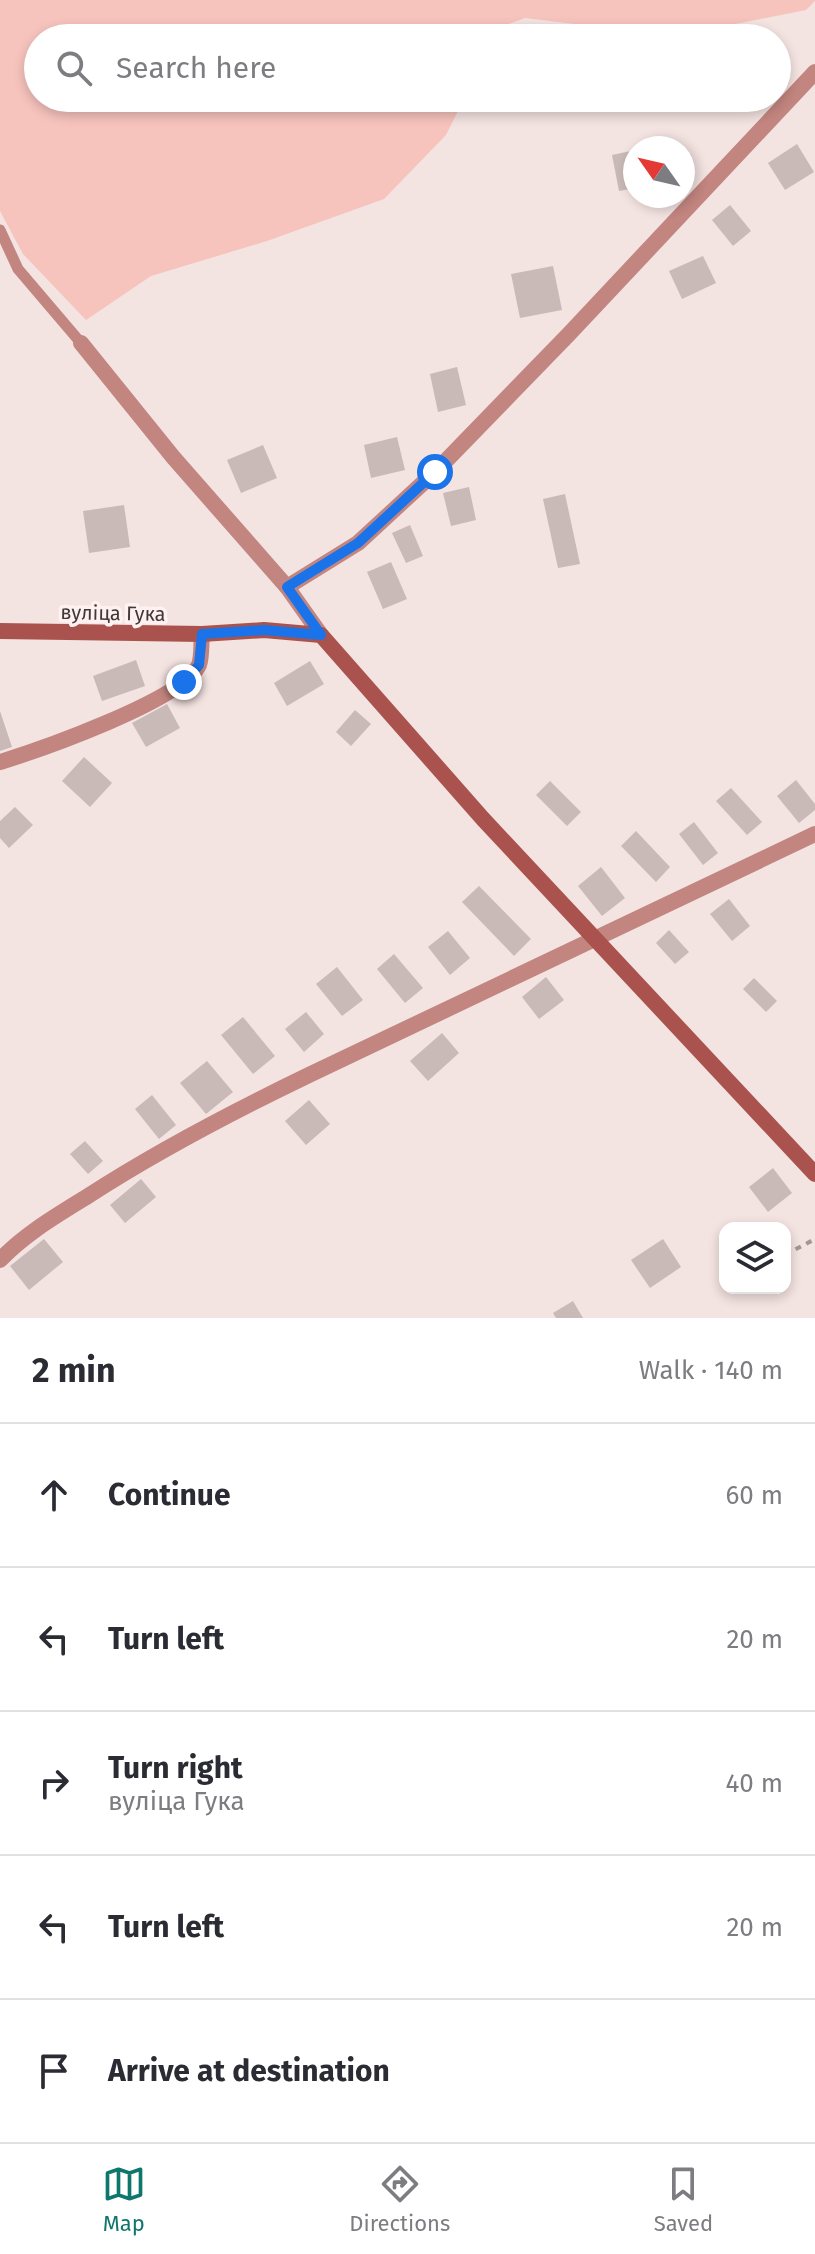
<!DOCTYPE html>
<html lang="en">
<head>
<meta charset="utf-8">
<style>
	body { margin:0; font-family:"Fira Sans",sans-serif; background:#f2f2f3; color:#2b2b33 }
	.controls { position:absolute; right:24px; bottom:24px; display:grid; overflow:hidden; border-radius:16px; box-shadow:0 4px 12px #0003 }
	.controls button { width:72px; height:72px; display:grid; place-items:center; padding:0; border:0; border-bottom:2px solid #e1e1e2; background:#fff; color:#2b2b33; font:40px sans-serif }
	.compass { position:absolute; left:623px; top:136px; width:72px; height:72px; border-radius:50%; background:#fff; box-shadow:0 4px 12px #0003; rotate:304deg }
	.stop { position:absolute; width:24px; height:24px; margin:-18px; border:6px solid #1a73e8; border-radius:50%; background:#fff }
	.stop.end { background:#1a73e8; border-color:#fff; box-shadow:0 2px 8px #0008 }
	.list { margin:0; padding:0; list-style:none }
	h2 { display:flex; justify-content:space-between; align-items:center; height:104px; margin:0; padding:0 32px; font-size:34px }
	h2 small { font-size:26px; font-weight:400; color:#7c7c81 }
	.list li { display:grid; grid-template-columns:52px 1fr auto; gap:24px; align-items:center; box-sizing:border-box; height:144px; padding:0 32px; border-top:2px solid #e1e1e2 }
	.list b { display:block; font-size:30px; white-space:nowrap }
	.list p { margin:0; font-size:26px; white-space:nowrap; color:#7c7c81 }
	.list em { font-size:26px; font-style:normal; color:#7c7c81 }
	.icon { flex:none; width:44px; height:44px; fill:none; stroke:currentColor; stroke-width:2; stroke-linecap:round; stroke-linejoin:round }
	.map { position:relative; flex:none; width:815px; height:1318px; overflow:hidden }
	.search { position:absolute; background:#fff; box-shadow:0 4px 12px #0003; left:24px; right:24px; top:24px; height:88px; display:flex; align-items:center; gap:20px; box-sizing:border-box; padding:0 28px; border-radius:44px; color:#7c7c81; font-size:30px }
	.sheet { height:824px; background:#fff }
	nav { display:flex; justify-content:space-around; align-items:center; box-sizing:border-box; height:112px; border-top:2px solid #e1e1e2; background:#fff; font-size:22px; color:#7c7c81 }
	nav a { display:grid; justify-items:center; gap:4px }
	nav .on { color:#0f766e }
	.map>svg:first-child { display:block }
</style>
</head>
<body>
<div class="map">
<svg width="815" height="1318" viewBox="0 0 815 1318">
	<rect width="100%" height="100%" fill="#f3e3e1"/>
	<path fill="#f7c3bd" d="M0,0h815v1l-9,9 -132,26 -149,-18 -47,17 -1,3h-439v60h424l-1,7 -15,30 -62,64 -117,42 -116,35 -65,44 -63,-66 -23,-43z"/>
	<g fill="#c9bab8">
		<path d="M797,144l17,28 -29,18 -17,-27z"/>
		<path d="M635,150v38l-16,3 -7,-36z"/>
		<path d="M730,205l21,26 -18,15 -21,-26z"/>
		<path d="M703,256l13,27 -34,16 -13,-28z"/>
		<path d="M553,266l9,44 -42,8 -9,-44z"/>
		<path d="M457,367l9,38 -28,7 -8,-38z"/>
		<path d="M397,437l8,33 -34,8 -7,-33z"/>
		<path d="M263,445l14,33 -36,15 -14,-33z"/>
		<path d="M469,487l7,33 -25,6 -8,-33z"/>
		<path d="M565,494l15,70 -22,4 -15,-69z"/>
		<path d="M124,505l6,42 -41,6 -6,-42z"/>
		<path d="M410,525l13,31 -17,7 -14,-30z"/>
		<path d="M391,562l16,37 -24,10 -16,-37z"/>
		<path d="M136,660l9,26 -43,15 -9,-25z"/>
		<path d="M310,661l14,23 -37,22 -13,-23z"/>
		<path d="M167,704l13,24 -34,19 -14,-24z"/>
		<path d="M355,710l16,14 -20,22 -15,-14z"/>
		<path d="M0,711l12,36 -12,4z"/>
		<path d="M84,757l28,26 -22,24 -28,-26z"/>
		<path d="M796,780l19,24v6l-16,13 -22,-27z"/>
		<path d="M550,781l31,31 -14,14 -31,-31z"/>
		<path d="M731,788l31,34 -15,13 -31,-34z"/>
		<path d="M15,807l18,18 -24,23 -9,-10v-17z"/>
		<path d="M694,822l24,31 -15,12 -24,-31z"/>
		<path d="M636,831l34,36 -14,15 -35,-36z"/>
		<path d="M601,867l24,31 -23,18 -24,-30z"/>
		<path d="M479,886l52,53 -17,17 -52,-54z"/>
		<path d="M729,899l21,27 -18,15 -22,-27z"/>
		<path d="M669,930l20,22 -14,12 -19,-21z"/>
		<path d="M448,931l22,27 -20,17 -22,-28z"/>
		<path d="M394,954l29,34 -18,15 -28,-34z"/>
		<path d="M337,967l26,33 -21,16 -26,-32z"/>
		<path d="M546,977l18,23 -25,19 -17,-22z"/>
		<path d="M754,978l23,23 -11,11 -23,-23z"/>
		<path d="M306,1012l18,22 -20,18 -19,-23z"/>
		<path d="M243,1017l32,39 -22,18 -32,-39z"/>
		<path d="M442,1033l17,20 -31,28 -18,-20z"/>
		<path d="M207,1061l26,31 -27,22 -26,-31z"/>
		<path d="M152,1095l24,30 -17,14 -24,-30z"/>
		<path d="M309,1100l21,24 -24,21 -21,-24z"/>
		<path d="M85,1141l18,20 -15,13 -18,-20z"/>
		<path d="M773,1168l19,25 -24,19 -19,-25z"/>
		<path d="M141,1179l15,18 -31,26 -15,-18z"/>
		<path d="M44,1239l19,23 -34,28 -19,-24z"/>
		<path d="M663,1239l18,28 -31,21 -19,-28z"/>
		<path d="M573,1301l10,17h-27l-3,-5z"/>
	</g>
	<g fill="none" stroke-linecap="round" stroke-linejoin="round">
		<path stroke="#a29795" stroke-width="4" stroke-dasharray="6 6" stroke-linecap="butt" d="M785,1255l30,-16"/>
		<path stroke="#c2857f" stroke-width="11" d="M0,230l18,39 63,74"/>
		<g stroke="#c2857f" stroke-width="16">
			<path d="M81,343l92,114 114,130 34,48"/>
			<path d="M287,587l71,-44 77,-71 134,-138 246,-262"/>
			<path d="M0,762c39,-12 183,-62 199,-97 3,-8 2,-22 3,-31"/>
			<path d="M0,1260c26,-27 56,-44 88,-64 71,-46 146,-85 223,-122 168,-81 337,-159 504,-240"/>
		</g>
		<path stroke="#aa534e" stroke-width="16" d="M0,631l202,3 62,-4 57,5 162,184 332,355"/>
	</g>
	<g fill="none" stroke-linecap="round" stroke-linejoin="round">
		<path stroke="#1a73e8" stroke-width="10" d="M184,682l15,-17 3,-31 62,-4 57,5 -34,-48 71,-44 77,-71"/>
	</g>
	<g text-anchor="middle" stroke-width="7" stroke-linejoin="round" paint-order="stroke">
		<g font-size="20" fill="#3f3938" stroke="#fef1f0">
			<text transform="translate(113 613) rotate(1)" y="7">вуліца Гука</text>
		</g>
	</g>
</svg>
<div class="controls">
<button><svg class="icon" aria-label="layers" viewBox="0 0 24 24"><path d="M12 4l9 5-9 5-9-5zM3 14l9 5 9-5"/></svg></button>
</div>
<svg class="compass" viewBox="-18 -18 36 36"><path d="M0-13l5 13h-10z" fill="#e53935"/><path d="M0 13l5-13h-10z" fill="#7c7c81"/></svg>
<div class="stop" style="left:435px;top:472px"></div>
<div class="stop end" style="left:184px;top:682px"></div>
<div class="search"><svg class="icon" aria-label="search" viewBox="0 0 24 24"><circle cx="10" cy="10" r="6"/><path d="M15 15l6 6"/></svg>Search here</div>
</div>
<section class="sheet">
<h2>2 min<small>Walk · 140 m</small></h2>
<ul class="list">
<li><svg class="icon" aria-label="ahead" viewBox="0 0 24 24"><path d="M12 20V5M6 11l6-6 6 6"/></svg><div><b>Continue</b></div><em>60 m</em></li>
<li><svg class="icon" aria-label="left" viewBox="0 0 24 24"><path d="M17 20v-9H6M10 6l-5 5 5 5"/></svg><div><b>Turn left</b></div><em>20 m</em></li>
<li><svg class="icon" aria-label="right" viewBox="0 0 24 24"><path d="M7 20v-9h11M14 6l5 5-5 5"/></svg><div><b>Turn right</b><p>вуліца Гука</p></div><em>40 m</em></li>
<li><svg class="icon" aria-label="left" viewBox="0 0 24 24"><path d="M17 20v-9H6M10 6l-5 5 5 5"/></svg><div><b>Turn left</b></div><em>20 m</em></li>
<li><svg class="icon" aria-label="arrive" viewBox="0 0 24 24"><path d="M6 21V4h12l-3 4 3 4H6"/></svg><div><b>Arrive at destination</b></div></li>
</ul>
</section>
<nav>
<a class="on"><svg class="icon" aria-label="map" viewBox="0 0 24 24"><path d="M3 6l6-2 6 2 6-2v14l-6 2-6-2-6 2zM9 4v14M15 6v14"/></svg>Map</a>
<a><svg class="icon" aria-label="directions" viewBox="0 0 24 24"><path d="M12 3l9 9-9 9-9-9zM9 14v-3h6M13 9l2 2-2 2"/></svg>Directions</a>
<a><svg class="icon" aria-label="saved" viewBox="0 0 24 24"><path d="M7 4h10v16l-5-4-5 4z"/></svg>Saved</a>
</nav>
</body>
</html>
